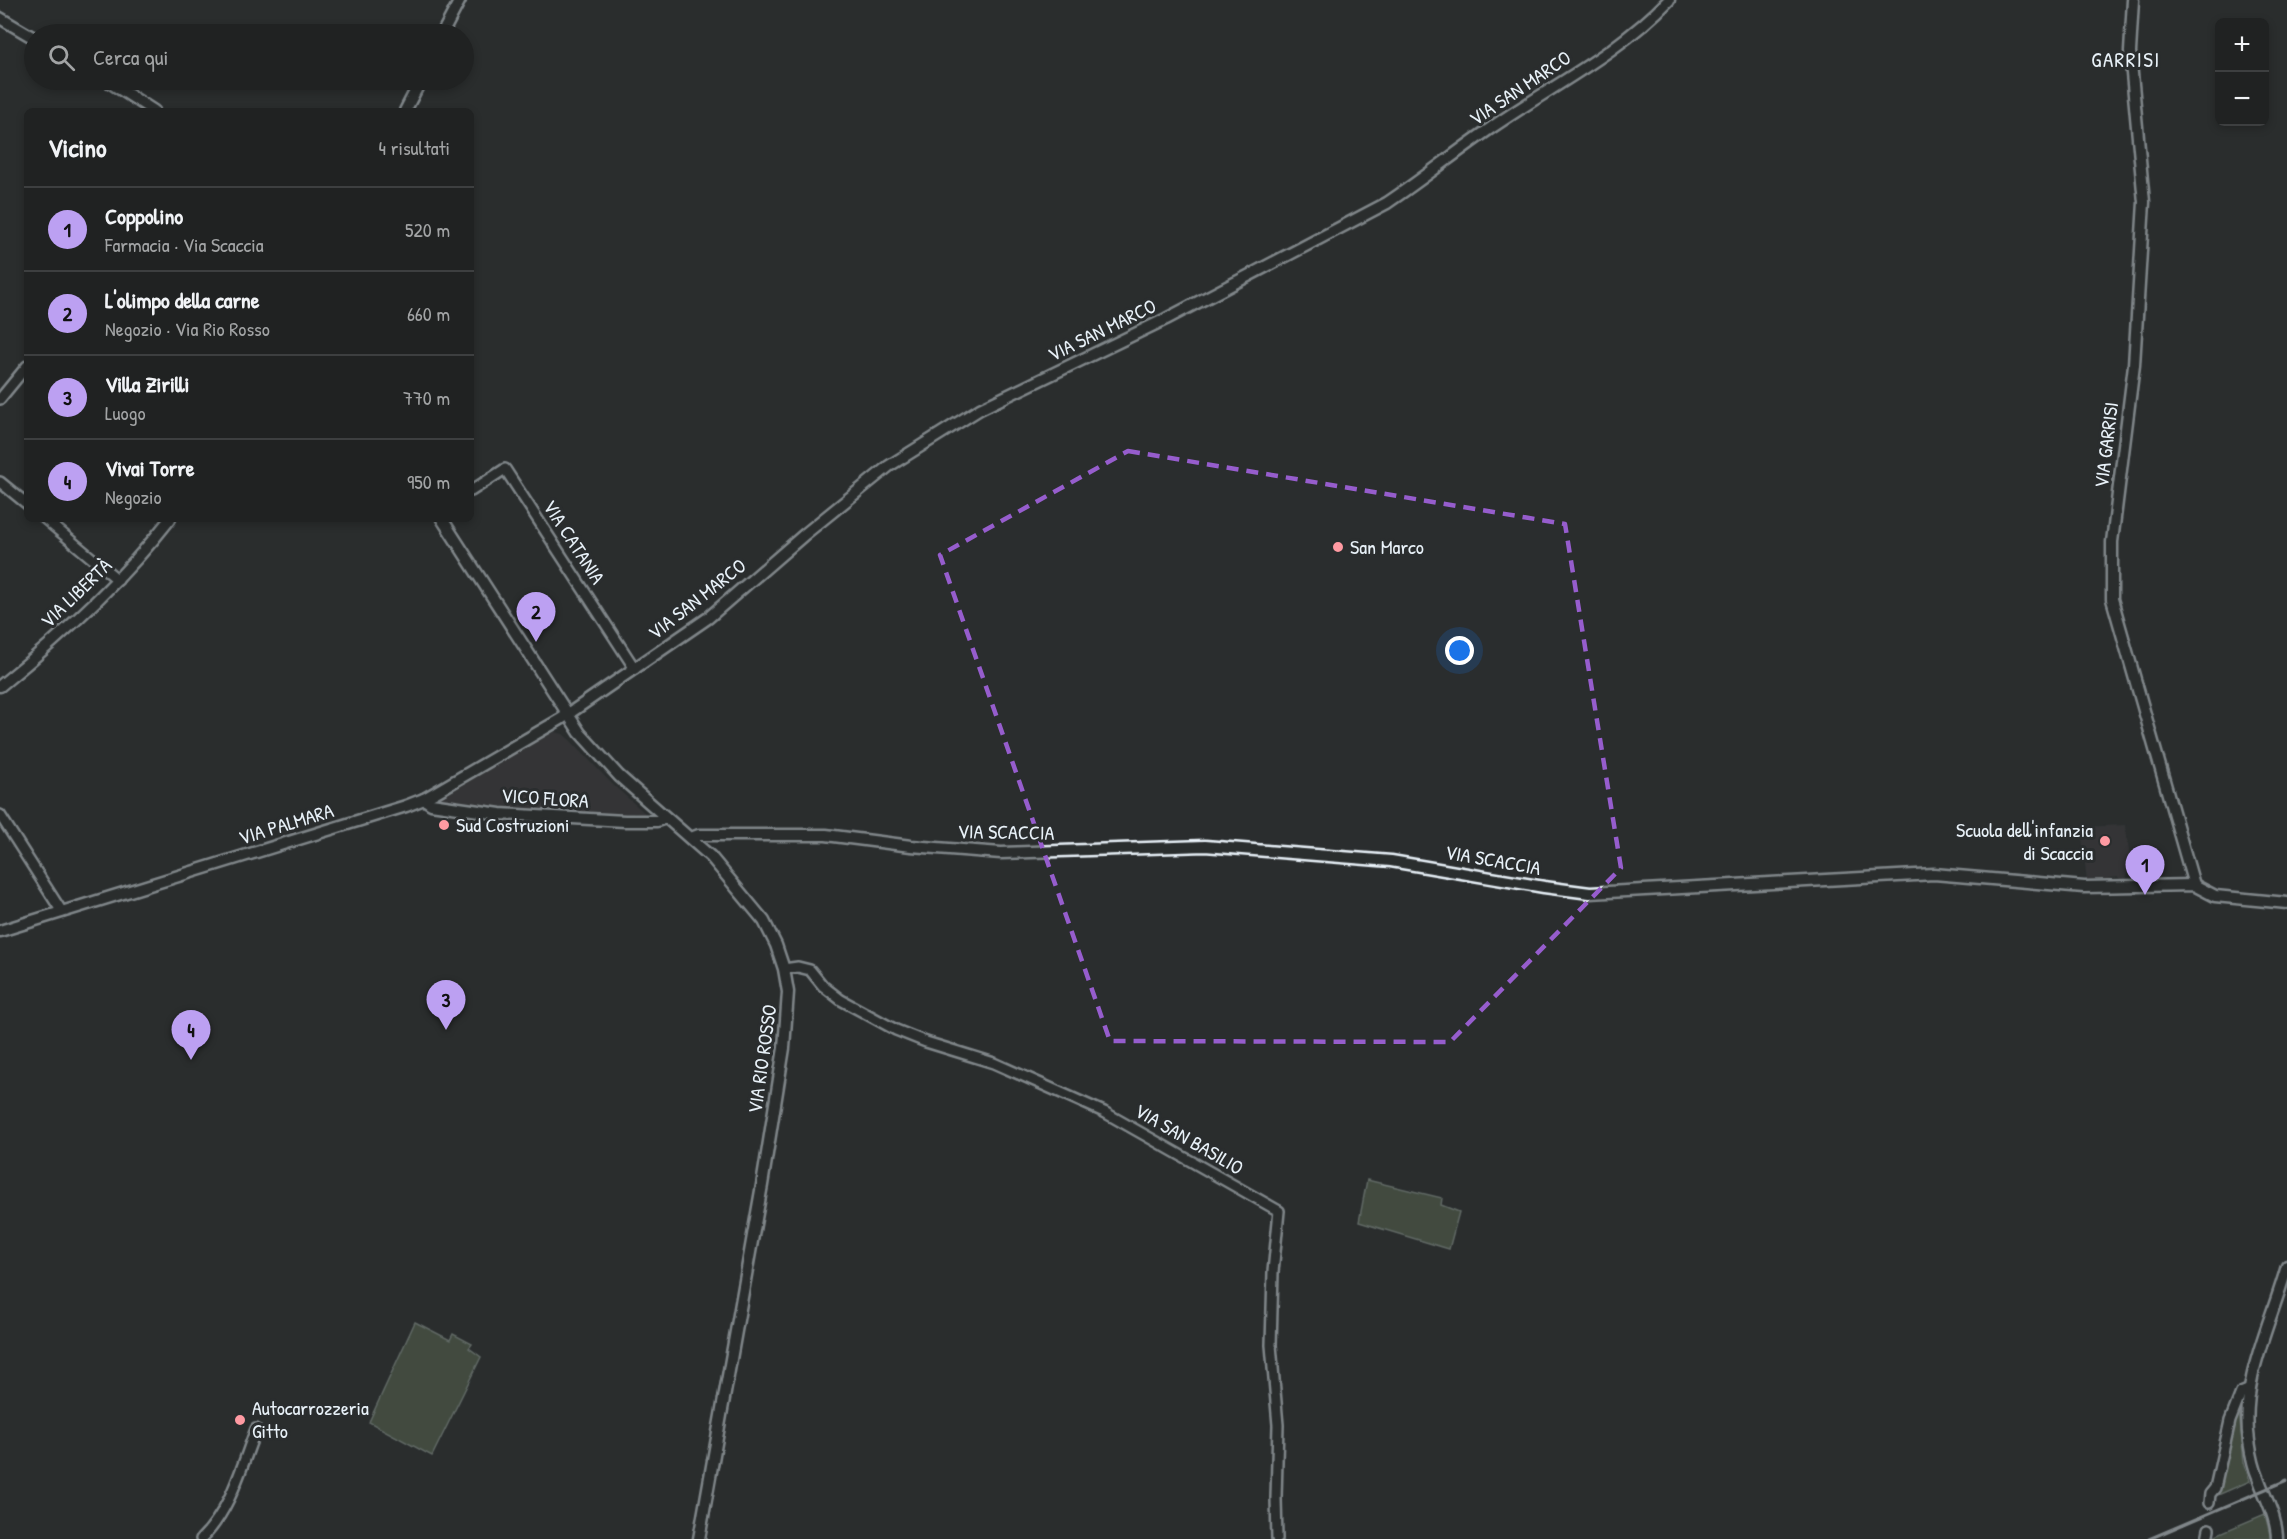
<!DOCTYPE html>
<html lang="it">
<head>
<meta charset="utf-8">
<style>
	body { margin:0; font-family:"Patrick Hand",sans-serif; background:#2d2f2f; color:#f1f3f6 }
	.controls { position:absolute; right:18px; top:18px; display:grid; overflow:hidden; border-radius:9px; box-shadow:0 3px 9px #0003 }
	.controls button { width:54px; height:54px; display:grid; place-items:center; padding:0; border:0; border-bottom:2px solid #3d3f40; background:#202222; color:#f1f3f6; font:30px sans-serif }
	.you { position:absolute; left:1460px; top:651px; width:21px; height:21px; margin:-15px; border:4px solid #fff; border-radius:50%; background:#1a73e8; box-shadow:0 0 0 9px #1a73e833 }
	.badge { display:grid; place-items:center; width:39px; height:39px; border-radius:50%; background:#bca0f2; color:#111; font-size:20px; font-weight:700 }
	.pin { position:absolute; translate:-50% -50px; filter:drop-shadow(0 2px 3px #0008) }
	.pin::after { content:''; position:absolute; top:32px; width:21px; height:18px; background:inherit; clip-path:polygon(0 0,100% 0,50% 100%) }
	.list { margin:0; padding:0; list-style:none }
	h2 { display:flex; justify-content:space-between; align-items:center; height:78px; margin:0; padding:0 24px; font-size:26px }
	h2 small { font-size:20px; font-weight:400; color:#a2a4a5 }
	.list li { display:grid; grid-template-columns:39px 1fr auto; gap:18px; align-items:center; box-sizing:border-box; height:84px; padding:0 24px; border-top:2px solid #3d3f40 }
	.list b { display:block; font-size:22px; white-space:nowrap }
	.list p { margin:0; font-size:20px; white-space:nowrap; color:#a2a4a5 }
	.list em { font-size:20px; font-style:normal; color:#a2a4a5 }
	.icon { flex:none; width:33px; height:33px; fill:none; stroke:currentColor; stroke-width:2; stroke-linecap:round; stroke-linejoin:round }
	.map { position:relative; flex:none; width:2287px; height:1539px; overflow:hidden }
	.search { position:absolute; background:#202222; box-shadow:0 3px 9px #0003; left:24px; top:24px; width:450px; height:66px; display:flex; align-items:center; gap:15px; box-sizing:border-box; padding:0 21px; border-radius:33px; color:#a2a4a5; font-size:22px }
	.panel { position:absolute; background:#202222; box-shadow:0 3px 9px #0003; left:24px; top:108px; width:450px; height:414px; border-radius:9px }
	.map>svg:first-child { display:block }
</style>
</head>
<body>
<div class="map">
<svg width="2287" height="1539" viewBox="0 0 2287 1539">
	<rect width="100%" height="100%" fill="#2a2d2e"/>
	<filter id="ink" filterUnits="userSpaceOnUse"><feTurbulence type="fractalNoise" baseFrequency=".0167" numOctaves="2"/><feDisplacementMap in="SourceGraphic" scale="12" xChannelSelector="R" yChannelSelector="G"/><feConvolveMatrix kernelMatrix="1 2 1 2 8 2 1 2 1" color-interpolation-filters="sRGB"/></filter>
	<g filter="url(#ink)">
		<g fill="#3f3d41">
			<path d="M555,732l8,2 7,6 42,44 35,31 -13,-2 -7,5 -128,-7 -63,-10 -1,-3 103,-60z"/>
			<path d="M2125,825l5,31 -4,25h-4l-4,-4 -8,1 -2,4 -21,1 -6,-56z"/>
		</g>
		<g fill="#5e6e56" stroke="#a3b0a7" stroke-width="1.5">
			<path d="M1367,1180l75,18 -1,7 18,7 -10,37 -90,-27z"/>
			<path d="M415,1322l35,18 3,-6 19,10 -3,4 12,9 -49,99 -63,-34z"/>
			<path d="M2239,1411l5,51 6,19 -32,14 15,-71z"/>
			<path d="M2265,1514l6,25h-61l1,-2z"/>
		</g>
		<g fill="none" stroke-linecap="round" stroke-linejoin="round">
			<g stroke="#e8f1f8" stroke-width="14">
				<g id="minor">
					<path d="M0,399l27,-33"/>
					<path d="M0,482l27,22"/>
					<path d="M471,491l34,-22 130,200"/>
					<path d="M45,519l73,61"/>
					<path d="M0,815l62,97"/>
					<path d="M784,969l14,-2 12,3 13,16 18,14 55,30 30,12 68,21 110,49 175,99 -6,61 -2,73 7,80 -2,73 1,41"/>
					<path d="M2209,1503l1,-9 5,-6 15,-67 11,-28 7,-3"/>
					<path d="M201,1539c29,-27 41,-74 55,-110"/>
					<path d="M2207,1539l2,-10"/>
				</g>
			</g>
			<g stroke="#e8f1f8" stroke-width="15">
				<g id="tertiary">
					<path d="M2133,0l-3,52 14,150 -10,163 -22,177v57l82,286"/>
					<path d="M0,18l34,20"/>
					<path d="M442,34l18,-34"/>
					<path d="M106,80l48,31"/>
					<path d="M405,111l16,-31"/>
					<path d="M442,519l138,214 39,43 92,81 53,64 12,24 8,24 4,23 -4,56 -22,137 -63,354"/>
					<path d="M0,686c62,-50 121,-104 170,-167"/>
					<path d="M424,799l7,5 69,10 125,7h32l9,-3"/>
					<path d="M691,838l8,-3h127l85,11 90,7 204,-7 186,15 153,26 46,6 344,-19 150,13 110,-2 21,11 72,7"/>
					<path d="M0,931l406,-125 18,-7 137,-80 147,-101 97,-84 84,-68 91,-57 186,-90 221,-116c36,-24 69,-51 104,-75 59,-41 128,-75 178,-128"/>
					<path d="M2277,1539c0,-22 -12,-41 -19,-62 -5,-11 -7,-23 -9,-36 -9,-61 22,-117 38,-175"/>
				</g>
			</g>
			<use href="#minor" stroke="#2a2d2e" stroke-width="9"/>
			<use href="#tertiary" stroke="#2a2d2e" stroke-width="10"/>
			<path stroke="#e8f1f8" stroke-width="3" d="M2149,1539l138,-59"/>
		</g>
	</g>
	<path d="M0 0H2287V1539H0ZM1128,451l437,73 56,344 -171,174 -340,-1 -170,-486z" fill="#2a2d2e" fill-opacity=".55" fill-rule="evenodd"/>
	<path fill="none" stroke="#965dcd" stroke-width="4.5" stroke-dasharray="12 8" stroke-linejoin="round" d="M1128,451l437,73 56,344 -171,174 -340,-1 -170,-486z"/>
	<g fill="#ff9aa2" stroke="#2a2d2e" stroke-width="2">
		<circle cx="1338" cy="547" r="6"/>
		<circle cx="444" cy="825" r="6"/>
		<circle cx="2105" cy="841" r="6"/>
		<circle cx="240" cy="1420" r="6"/>
	</g>
	<g text-anchor="middle" stroke-width="6" stroke-linejoin="round" paint-order="stroke">
		<g font-size="20" fill="#e8f1f8" stroke="#2a2d2e">
			<text transform="translate(1520 88) rotate(-34)" y="7">VIA SAN MARCO</text>
			<text transform="translate(1102 330) rotate(-26)" y="7">VIA SAN MARCO</text>
			<text transform="translate(2106 445) rotate(-83)" y="7">VIA GARRISI</text>
			<text transform="translate(574 542) rotate(57)" y="7">VIA CATANIA</text>
			<text transform="translate(76 593) rotate(-44)" y="7">VIA LIBERTÀ</text>
			<text transform="translate(697 599) rotate(-38)" y="7">VIA SAN MARCO</text>
			<text transform="translate(545 798) rotate(4)" y="7">VICO FLORA</text>
			<text transform="translate(286 824) rotate(-17)" y="7">VIA PALMARA</text>
			<text transform="translate(1006 832) rotate(1)" y="7">VIA SCACCIA</text>
			<text transform="translate(1493 860) rotate(10)" y="7">VIA SCACCIA</text>
			<text transform="translate(762 1059) rotate(-82)" y="7">VIA RIO ROSSO</text>
			<text transform="translate(1189 1139) rotate(30)" y="7">VIA SAN BASILIO</text>
		</g>
		<g font-size="20" fill="#e8f1f8" stroke="#2a2d2e" text-anchor="start">
			<text x="1350" y="554">San Marco</text>
			<text x="456" y="832">Sud Costruzioni</text>
			<text x="2093" y="837" text-anchor="end">Scuola dell'infanzia<tspan x="2093" dy="23">di Scaccia</tspan></text>
			<text x="252" y="1415">Autocarrozzeria<tspan x="252" dy="23">Gitto</tspan></text>
		</g>
		<g font-size="21" letter-spacing="1.5" fill="#e8f1f8" stroke="#2a2d2e">
			<text x="2126" y="67">GARRISI</text>
		</g>
	</g>
</svg>
<div class="controls">
<button>+</button>
<button>−</button>
</div>
<div class="you"></div>
<div class="pin badge" style="left:2145px;top:895px">1</div>
<div class="pin badge" style="left:536px;top:642px">2</div>
<div class="pin badge" style="left:446px;top:1030px">3</div>
<div class="pin badge" style="left:191px;top:1060px">4</div>
<div class="search"><svg class="icon" aria-label="search" viewBox="0 0 24 24"><circle cx="10" cy="10" r="6"/><path d="M15 15l6 6"/></svg>Cerca qui</div>
<section class="panel">
<h2>Vicino<small>4 risultati</small></h2>
<ul class="list">
<li><span class="badge">1</span><div><b>Coppolino</b><p>Farmacia · Via Scaccia</p></div><em>520 m</em></li>
<li><span class="badge">2</span><div><b>L'olimpo della carne</b><p>Negozio · Via Rio Rosso</p></div><em>660 m</em></li>
<li><span class="badge">3</span><div><b>Villa Zirilli</b><p>Luogo</p></div><em>770 m</em></li>
<li><span class="badge">4</span><div><b>Vivai Torre</b><p>Negozio</p></div><em>950 m</em></li>
</ul>
</section>
</div>
</body>
</html>
